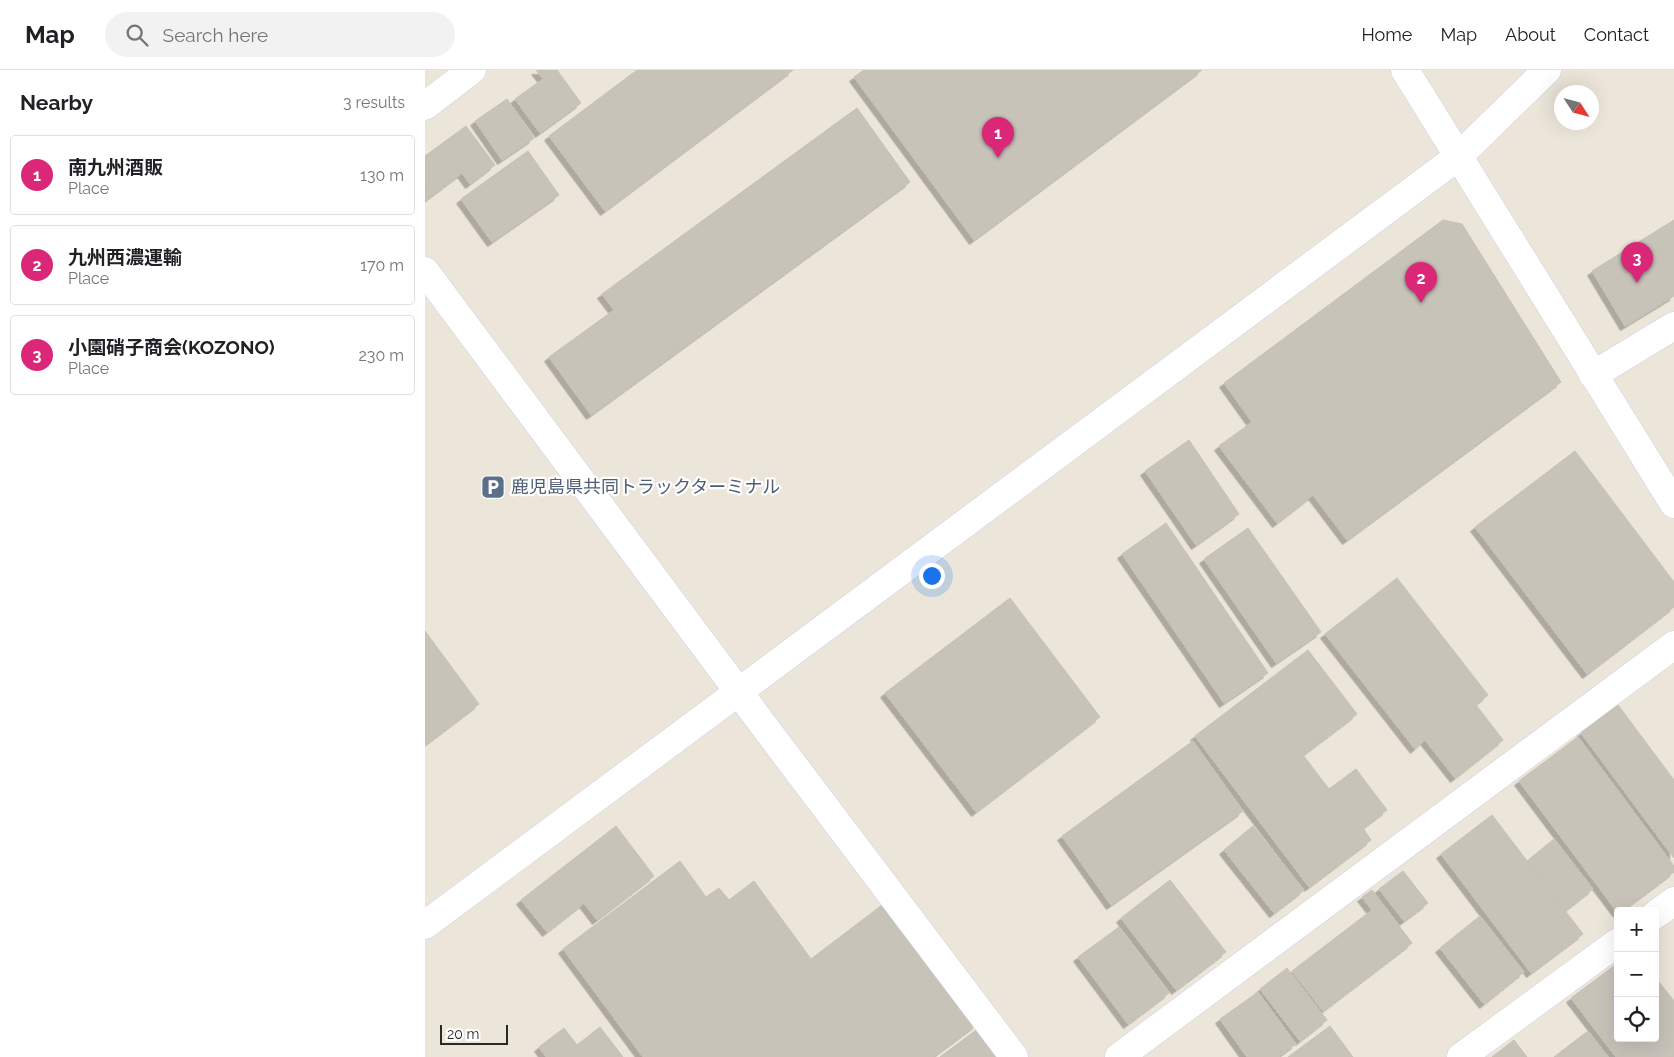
<!DOCTYPE html>
<html lang="en">
<head>
<meta charset="utf-8">
<style>
	body { margin:0; font-family:Raleway,"Noto Sans JP",sans-serif; background:#f2f2f2; color:#202124 }
	.controls { position:absolute; right:15px; bottom:15px; display:grid; overflow:hidden; border-radius:5px; box-shadow:0 5px 20px #0002 }
	.controls button { width:45px; height:45px; display:grid; place-items:center; padding:0; border:0; border-bottom:1px solid #e0e0e0; background:#fff; color:#202124; font:25px sans-serif }
	.compass { position:absolute; left:1129px; top:15px; width:45px; height:45px; border-radius:50%; background:#fff; box-shadow:0 5px 20px #0002; rotate:126deg }
	.scale { position:absolute; left:15px; bottom:12px; width:68px; box-sizing:border-box; padding-left:5px; border:2px solid #292929; border-top:0; font-size:14px; line-height:18px; white-space:nowrap; color:#292929; -webkit-text-stroke:4px #fff; paint-order:stroke }
	.you { position:absolute; left:506px; top:505px; width:18px; height:18px; margin:-12px; border:4px solid #fff; border-radius:50%; background:#1a73e8; box-shadow:0 0 0 8px #1a73e833 }
	.badge { display:grid; place-items:center; width:32px; height:32px; border-radius:50%; background:#db2777; color:#fff; font-size:16px; font-weight:700 }
	.pin { position:absolute; translate:-50% -41px; filter:drop-shadow(0 1px 2px #0008) }
	.pin::after { content:''; position:absolute; top:26px; width:18px; height:15px; background:inherit; clip-path:polygon(0 0,100% 0,50% 100%) }
	.list { margin:0; padding:0; list-style:none }
	h2 { display:flex; justify-content:space-between; align-items:center; height:65px; margin:0; padding:0 20px; font-size:21px }
	h2 small { font-size:16px; font-weight:400; color:#757577 }
	.list li { display:grid; grid-template-columns:32px 1fr auto; gap:15px; align-items:center; box-sizing:border-box; height:80px; margin:0 10px 10px; padding:0 10px; border:1px solid #e0e0e0; border-radius:5px }
	.list b { display:block; font-size:19px; white-space:nowrap }
	.list p { margin:0; font-size:16px; white-space:nowrap; color:#757577 }
	.list em { font-size:16px; font-style:normal; color:#757577 }
	.icon { flex:none; width:28px; height:28px; fill:none; stroke:currentColor; stroke-width:2; stroke-linecap:round; stroke-linejoin:round }
	.map { position:relative; flex:none; width:1249px; height:987px; overflow:hidden }
	header { display:flex; align-items:center; gap:30px; box-sizing:border-box; height:70px; padding:0 25px; background:#fff; border-bottom:1px solid #e0e0e0 }
	header strong { font-size:24px }
	nav { display:flex; gap:28px; margin-inline-start:auto; font-size:18px }
	.search { width:350px; height:45px; background:#f2f2f2; display:flex; align-items:center; gap:12px; box-sizing:border-box; padding:0 18px; border-radius:28px; color:#757577; font-size:19px }
	main { display:flex }
	aside { flex:1; background:#fff }
	.map>svg:first-child { display:block }
</style>
</head>
<body>
<header>
<strong>Map</strong>
<div class="search"><svg class="icon" aria-label="search" viewBox="0 0 24 24"><circle cx="10" cy="10" r="6"/><path d="M15 15l6 6"/></svg>Search here</div>
<nav><a>Home</a><a>Map</a><a>About</a><a>Contact</a></nav>
</header>
<main>
<aside>
<h2>Nearby<small>3 results</small></h2>
<ul class="list">
<li><span class="badge">1</span><div><b>南九州酒販</b><p>Place</p></div><em>130 m</em></li>
<li><span class="badge">2</span><div><b>九州西濃運輸</b><p>Place</p></div><em>170 m</em></li>
<li><span class="badge">3</span><div><b>小園硝子商会(KOZONO)</b><p>Place</p></div><em>230 m</em></li>
</ul>
</aside>
<div class="map">
<svg width="1249" height="987" viewBox="0 0 1249 987">
	<defs>
		<filter id="shadow"><feDropShadow dx="-4.5" dy="4.5" stdDeviation="0" flood-color="#0004"/></filter>
	</defs>
	<rect width="100%" height="100%" fill="#ece5da"/>
	<g fill="#c7c3b9" stroke="#c8c1b4" filter="url(#shadow)">
		<path d="M111,0h21l24,33 -41,30 -25,-34 28,-20z"/>
		<path d="M212,0h156l-188,141 -56,-75z"/>
		<path d="M439,0h338l-228,170 -120,-163z"/>
		<path d="M82,29l27,39 -32,22 -27,-39z"/>
		<path d="M432,38l53,74 -319,233 -42,-58 65,-47 -12,-16z"/>
		<path d="M41,56l29,39 -25,19 -8,-11 -36,27 -1,-44z"/>
		<path d="M103,81l31,44 -67,47 -31,-43z"/>
		<path d="M1018,150l19,4 99,158 -214,158 -34,-45 -36,28 -58,-77 33,-24 -28,-39z"/>
		<path d="M1249,150v76l-49,30 -33,-55z"/>
		<path d="M764,370l50,74 -43,31 -51,-74z"/>
		<path d="M1150,381l99,131v25l-87,67 -112,-147z"/>
		<path d="M741,453l102,150 -44,30 -102,-149z"/>
		<path d="M823,458l73,104 -45,31 -72,-104z"/>
		<path d="M972,508l91,117 -12,10 27,35 -48,38 -30,-38 -10,9 -90,-115z"/>
		<path d="M585,528l90,119 -124,95 -91,-119z"/>
		<path d="M0,561l54,73 -54,41z"/>
		<path d="M883,580l49,64 -54,41 26,34 27,-20 31,41 -24,18 8,12 -62,47 -114,-151z"/>
		<path d="M1193,635l56,75v78l-93,-125z"/>
		<path d="M1153,667l96,129v6l-52,39h-4v2l-99,-132z"/>
		<path d="M768,671l50,70 -132,94 -49,-69z"/>
		<path d="M1067,745l91,119 -52,39 -90,-119z"/>
		<path d="M191,756l38,50 -57,44 -13,-17 -37,29 -26,-32z"/>
		<path d="M828,756l51,64 -30,23 -50,-63z"/>
		<path d="M1129,769l39,50 -27,21 -39,-49z"/>
		<path d="M255,791l26,36 13,-9 10,12 25,-19 57,78 75,-57 91,122 -44,33h-290l-80,-108z"/>
		<path d="M978,801l25,32 -24,18 -25,-32z"/>
		<path d="M745,810l56,72 -50,38 -55,-72z"/>
		<path d="M947,820l40,53 -89,68 -31,-40 80,-61 -10,-13z"/>
		<path d="M1055,846l44,56 -40,32 -44,-56z"/>
		<path d="M694,857l50,66 -41,31 -50,-67z"/>
		<path d="M1193,893v75h37v-61l19,24v56h-58l-45,-59z"/>
		<path d="M862,898l40,52 -27,21 -40,-52z"/>
		<path d="M833,922l38,52 -18,13h-31l-27,-38z"/>
		<path d="M905,956l23,31h-65z"/>
		<path d="M175,957l23,30h-77l-7,-10 25,-19 13,17z"/>
		<path d="M554,958l21,29h-60z"/>
		<path d="M1163,961l20,26h-54z"/>
		<path d="M1089,970l13,17h-35z"/>
	</g>
	<g fill="none" stroke-linecap="round" stroke-linejoin="round">
		<g stroke="#cfd2e3" stroke-width="29">
			<g id="minor">
				<path d="M980,0l269,434"/>
				<path d="M0,36l47,-36"/>
				<path d="M0,201l339,455 250,331"/>
				<path d="M1168,305l81,-49"/>
				<path d="M1230,845l19,-14"/>
				<path d="M0,855l1034,-769 88,-86"/>
				<path d="M694,987l555,-412"/>
				<path d="M1036,987l157,-115"/>
			</g>
		</g>
		<use href="#minor" stroke="#fff" stroke-width="28"/>
	</g>
	<defs>
		<g id="parking-square" transform="scale(1.25)"><rect x="-9" y="-9" width="18" height="18" rx="4" fill="#5c6f8a" stroke="#fff"/><path d="M-3.5-5.5H1a3.5 3.5 0 0 1 0 7H-1V5.5H-3.5ZM-1-3.4V-.6H.8a1.4 1.4 0 0 0 0-2.8Z" fill="#fff"/></g>
	</defs>
	<g fill-rule="evenodd">
		<use href="#parking-square" x="68" y="417"/>
	</g>
	<g text-anchor="middle" stroke-width="4.5" stroke-linejoin="round" paint-order="stroke">
		<g font-size="18" fill="#4e5e75" stroke="#fff" text-anchor="start">
			<text x="86" y="423">鹿児島県共同トラックターミナル</text>
		</g>
	</g>
</svg>
<div class="controls">
<button>+</button>
<button>−</button>
<button><svg class="icon" aria-label="locate" viewBox="0 0 24 24"><circle cx="12" cy="12" r="6"/><path d="M12 2v4M12 18v4M2 12h4M18 12h4"/></svg></button>
</div>
<svg class="compass" viewBox="-18 -18 36 36"><path d="M0-13l5 13h-10z" fill="#e53935"/><path d="M0 13l5-13h-10z" fill="#757577"/></svg>
<div class="scale">20 m</div>
<div class="you"></div>
<div class="pin badge" style="left:573px;top:88px">1</div>
<div class="pin badge" style="left:996px;top:233px">2</div>
<div class="pin badge" style="left:1212px;top:213px">3</div>
</div>
</main>
</body>
</html>
